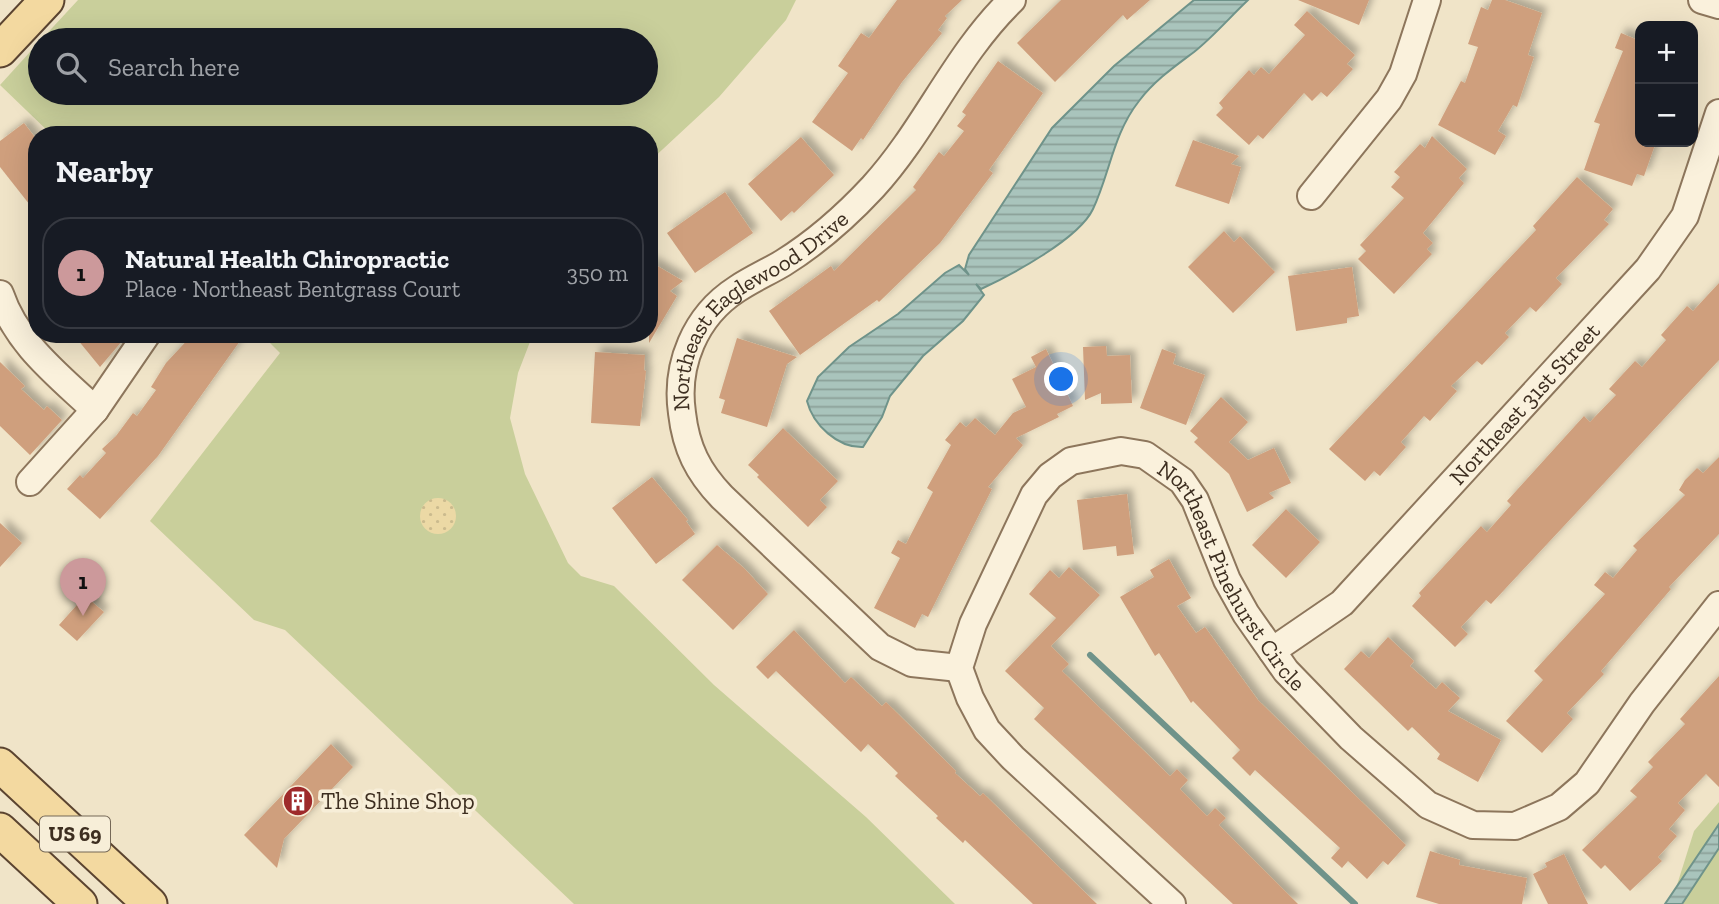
<!DOCTYPE html>
<html lang="en">
<head>
<meta charset="utf-8">
<style>
	body { margin:0; font-family:"Zilla Slab",serif; background:#242831; color:#f1f3f6 }
	.controls { position:absolute; right:21px; top:21px; display:grid; overflow:hidden; border-radius:14px; box-shadow:0 7px 28px #0002 }
	.controls button { width:63px; height:63px; display:grid; place-items:center; padding:0; border:0; border-bottom:2px solid #363941; background:#171b24; color:#f1f3f6; font:35px sans-serif }
	.you { position:absolute; left:1062px; top:380px; width:24px; height:24px; margin:-18px; border:5px solid #fff; border-radius:50%; background:#1a73e8; box-shadow:0 0 0 10px #1a73e833 }
	.badge { display:grid; place-items:center; width:46px; height:46px; border-radius:50%; background:#cc999b; color:#111; font-size:23px; font-weight:700 }
	.pin { position:absolute; translate:-50% -58px; filter:drop-shadow(0 2px 4px #0008) }
	.pin::after { content:''; position:absolute; top:37px; width:24px; height:21px; background:inherit; clip-path:polygon(0 0,100% 0,50% 100%) }
	.list { margin:0; padding:0; list-style:none }
	h2 { display:flex; justify-content:space-between; align-items:center; height:91px; margin:0; padding:0 28px; font-size:30px }
	h2 small { font-size:23px; font-weight:400; color:#9ea1a6 }
	.list li { display:grid; grid-template-columns:46px 1fr auto; gap:21px; align-items:center; box-sizing:border-box; height:112px; margin:0 14px 14px; padding:0 14px; border:2px solid #363941; border-radius:28px }
	.list b { display:block; font-size:26px; white-space:nowrap }
	.list p { margin:0; font-size:23px; white-space:nowrap; color:#9ea1a6 }
	.list em { font-size:23px; font-style:normal; color:#9ea1a6 }
	.icon { flex:none; width:38px; height:38px; fill:none; stroke:currentColor; stroke-width:2; stroke-linecap:round; stroke-linejoin:round }
	.map { position:relative; flex:none; width:1719px; height:904px; overflow:hidden }
	.search { position:absolute; background:#171b24; box-shadow:0 7px 28px #0002; left:28px; top:28px; width:630px; height:77px; display:flex; align-items:center; gap:18px; box-sizing:border-box; padding:0 24px; border-radius:38px; color:#9ea1a6; font-size:26px }
	.panel { position:absolute; background:#171b24; box-shadow:0 7px 28px #0002; left:28px; top:126px; width:630px; height:217px; border-radius:28px }
	.map>svg:first-child { display:block }
</style>
</head>
<body>
<div class="map">
<svg width="1719" height="904" viewBox="0 0 1719 904">
	<defs>
		<pattern id="sand-dots" width="8" height="8" patternUnits="userSpaceOnUse" patternTransform="scale(1.75)"><rect width="8" height="8" fill="#ecd9a5"/><path d="M2 2h.1M6 6h.1" fill="none" stroke="#cbbb8e" stroke-width="1.8" stroke-linecap="round"/></pattern>
		<pattern id="water-rules" width="6" height="5" patternUnits="userSpaceOnUse" patternTransform="scale(1.75)"><rect width="6" height="5" fill="#a9c4bc"/><path d="M0 2.5h6" fill="none" stroke="#8ba098"/></pattern>
		<filter id="shadow"><feDropShadow dx="5.5" dy="-5.5" stdDeviation="3.5" flood-color="#0004"/></filter>
	</defs>
	<rect width="100%" height="100%" fill="#f0e4c8"/>
	<g fill="#c9cf9b">
		<path d="M78,0h718l-10,20 -67,77 -70,65v-27h-597l-52,-50 40,-44v52h606v-53h-605z"/>
		<path d="M261,334h272l-15,39 -8,45 15,56 43,89 13,13 33,10 100,99 152,132 89,87h-381l-289,-274 -31,-10 -104,-99 130,-168z"/>
		<path d="M1719,802v102h-48l23,-73z"/>
	</g>
	<circle fill="url(#sand-dots)" cx="438" cy="516" r="18"/>
	<g fill="url(#water-rules)" stroke="#6f938a" stroke-width="2">
		<path d="M1194,0h54c-18,17 -34,36 -54,52 -20,15 -40,29 -55,49 -26,33 -29,72 -46,108 -14,30 -82,66 -112,80l-5,-5 8,11 -21,26 -40,35 -33,40 -8,21 -19,30c-25,1 -50,-22 -56,-46l11,-24 31,-30 49,-33 47,-41 14,-8 10,10 -4,-6 4,-14 83,-127 62,-62z"/>
		<path d="M1719,824v24l-37,56h-17z"/>
	</g>
	<g fill="none" stroke-linecap="round" stroke-linejoin="round">
		<path stroke="#6f938a" stroke-width="6" d="M1090,655l265,249"/>
	</g>
	<g fill="#cf9f7d" filter="url(#shadow)">
		<path d="M897,0h65l-17,16 2,2 -9,12 4,3 -40,49 -39,58 -2,-2 -9,13 -40,-29 36,-49 -10,-7 14,-20 9,-13 8,5z"/>
		<path d="M1061,0h89l-23,20 -4,-5 -68,67 -38,-39z"/>
		<path d="M1298,0h71l-10,25z"/>
		<path d="M1492,0h13l37,13 -14,42 6,2 -17,50 -4,-2 -15,26 8,5 -11,19 -57,-30 23,-44 4,2 13,-36 -10,-3 13,-37 7,3z"/>
		<path d="M1307,11l48,44 -8,9 6,5 -26,28 -6,-5 -9,9 -8,-8 -41,46 -5,-4 -9,10 -33,-30 7,-7 -4,-5 30,-33 5,5 7,-8 8,7 36,-39 -11,-10z"/>
		<path d="M1621,33l19,8v101h16l-12,34 -7,-2 -5,12 -48,-16 16,-46 -6,-2 29,-71 -8,-3z"/>
		<path d="M998,61l45,32 -54,77 4,3 -53,70 -61,59 -2,-2 -77,55 -31,-44 62,-45 3,5 82,-81 -3,-3 26,-35 5,4 20,-25 -7,-5 9,-11 -4,-3z"/>
		<path d="M24,123l13,17v74l-37,-47v-26z"/>
		<path d="M1432,136l35,33 -8,9 5,5 -41,50 10,10 -6,6 5,5 -38,40 -36,-35 8,-8 -6,-6 44,-47 -13,-11 9,-10 -6,-5 26,-28 5,4z"/>
		<path d="M801,137l33,38 -40,38 -2,-2 -11,10 -33,-37z"/>
		<path d="M1193,140l46,16 -8,8 10,3 -12,37 -54,-18z"/>
		<path d="M1577,177l36,32 -9,11 5,4 -53,54 6,6 -26,28 -6,-5 -25,26 4,4 -27,28 -5,-4 -26,25 6,5 -27,30 -6,-5 -23,26 5,5 -26,29 -6,-5 -9,10 -36,-32 207,-219 -3,-4z"/>
		<path d="M725,192l28,41 -58,40 -28,-40z"/>
		<path d="M1224,231l10,11 6,-6 35,36 -42,41 -45,-46z"/>
		<path d="M649,261l34,20 -13,10 7,5 -28,47z"/>
		<path d="M1352,267l7,49 -12,2v5l-51,8 -8,-55z"/>
		<path d="M1719,283v77l-228,244 -5,-4 -25,27 7,7 -13,13 -43,-41 9,-10 -2,-3 62,-67 6,6 24,-27 -4,-4 77,-85 6,6 26,-27 -7,-6 26,-28 7,6 24,-27 -5,-5 26,-29 6,5z"/>
		<path d="M73,334h55l-28,33z"/>
		<path d="M193,334h52l-87,122 -58,63 -33,-30 13,-14 3,3 23,-25 -4,-4 14,-13 17,-23 4,3 19,-26 -5,-3 15,-24z"/>
		<path d="M737,338l60,19 -10,7 -20,63 -46,-14 4,-13 -6,-2z"/>
		<path d="M1106,346l1,10 23,-1 2,48 -31,1v-11l-16,7 -2,-53z"/>
		<path d="M1046,349l27,57 -16,8 2,3 -43,21 7,7 -35,42 4,2 -64,128 -6,-3 -7,14 -41,-20 26,-50 -9,-5 7,-13 8,4 27,-52 -6,-4 24,-43 -6,-5 15,-18 6,5 9,-9 20,17 18,-22 13,-6 -14,-28 24,-12 -5,-10z"/>
		<path d="M1162,349l14,5 -3,10 32,11 -19,50 -46,-17z"/>
		<path d="M595,352l50,3 -1,15 2,1 -6,55 -49,-3z"/>
		<path d="M0,362l25,24 -4,3 23,21 3,-4 15,14 -32,35 -30,-29z"/>
		<path d="M1221,397l27,25 -19,20 19,18 26,-12 17,35 -22,10 5,5 -27,14 -18,-38 -35,-32 4,-4 -8,-7z"/>
		<path d="M783,428l55,53 -18,19 7,7 -19,20 -51,-50 2,-2 -11,-10z"/>
		<path d="M1719,457v77l-50,53 2,2 -70,82 3,3 -37,39 6,6 -31,34 -36,-32 37,-41 -9,-9 71,-77 -11,-9 11,-13 8,6 24,-28 -4,-4 52,-51 -6,-5 6,-10 12,-12 6,5z"/>
		<path d="M652,477l36,43 -2,1 9,13 -39,30 -44,-56z"/>
		<path d="M1127,494l7,60 -17,2 -1,-10 -33,4 -6,-50z"/>
		<path d="M1286,509l34,33 -34,36 -34,-33z"/>
		<path d="M0,523l22,20 -22,24z"/>
		<path d="M717,545l27,23 24,26 -35,36 -51,-50z"/>
		<path d="M1169,559l22,39 -14,8 19,27 9,-6 53,73 148,145 -18,20 -5,-4 -16,18 -19,-18 -6,7 -11,-10 9,-10 -85,-78 -5,6 -18,-18 8,-8 -47,-49 -2,2 -32,-50 -4,3 -35,-59 34,-20 -4,-7z"/>
		<path d="M1069,567l31,28 -49,51 18,18 -7,7 108,105 7,-7 11,11 -8,9 27,27 8,-8 11,10 -7,7 79,79h-65l-199,-185 10,-11 -39,-37 51,-53 -27,-24 21,-24 9,8z"/>
		<path d="M85,596l19,16 -27,29 -18,-16z"/>
		<path d="M794,630l51,53 6,-6 31,29 4,-4 70,69 -1,2 25,23 3,-3 114,111h-64l-68,-64 -2,3 -27,-25 2,-2 -43,-40 3,-3 -30,-29 -7,8 -85,-81 -8,8 -12,-12z"/>
		<path d="M1388,637l26,24 -4,5 26,23 6,-7 18,16 -12,13 53,29 -23,42 -41,-23 3,-5 -28,-27 -4,4 -64,-62 17,-18 8,7z"/>
		<path d="M1719,676v111l-13,-13 -28,29 7,7 -16,19 8,7 -19,21 4,4 -32,30 -25,-26 -4,4 -19,-19 55,-53 -7,-6 23,-24 -5,-5 37,-38 -5,-5z"/>
		<path d="M331,744l22,23 -69,72 -7,29 -33,-33z"/>
		<path d="M1430,851l30,9 -1,5 68,13 -5,26h-83l-23,-7z"/>
		<path d="M1564,854l24,50h-40l-15,-30 14,-7 -2,-4z"/>
	</g>
	<g fill="none" stroke-linecap="round" stroke-linejoin="round">
		<g stroke="#8d765c" stroke-width="30">
			<g id="minor">
				<path d="M1702,0l17,5"/>
				<path d="M1311,196l78,-97 14,-25 24,-74"/>
				<path d="M0,294c17,50 57,80 95,116"/>
				<path d="M30,482l65,-72 52,-76"/>
				<path id="s1" d="M1272,651l70,-48 306,-334 37,-53 34,-103"/>
				<path id="s2" d="M959,668l-47,-5 -32,-16 -158,-150c-24,-25 -36,-49 -40,-84 -7,-48 13,-97 55,-124 15,-10 31,-17 46,-26 32,-20 64,-48 90,-76 53,-58 82,-132 139,-187"/>
				<path id="s3" d="M1172,904l-159,-146 -26,-28 -17,-32 -11,-30 14,-44 61,-129 16,-19 21,-15 50,-10 24,4 37,26 13,19 32,80 19,34 40,57 65,67 77,67 45,20 42,1 44,-19 28,-24 55,-80 77,-98"/>
			</g>
		</g>
		<g stroke="#5b4430" stroke-width="37">
			<g id="major">
				<path d="M0,50l47,-50"/>
				<path d="M0,765l150,139"/>
				<path d="M0,830l80,74"/>
			</g>
		</g>
		<use href="#minor" stroke="#faf1dc" stroke-width="26"/>
		<use href="#major" stroke="#f3d9a0" stroke-width="33"/>
	</g>
	<defs>
		<g id="building-disc" transform="scale(1.575)"><circle r="9.5" fill="#9e2a2b" stroke="#f7eed8"/><path d="M-4-6H4V6H1V3H-1V6H-4ZM-2.5-4.3h1.7v1.8h-1.7ZM.8-4.3h1.7v1.8H.8ZM-2.5-1h1.7V.8h-1.7ZM.8-1h1.7V.8H.8Z" fill="#fff"/></g>
	</defs>
	<g fill-rule="evenodd">
		<use href="#building-disc" x="298" y="801"/>
	</g>
	<g text-anchor="middle" stroke-width="7" stroke-linejoin="round" paint-order="stroke">
		<rect fill="#f7eed8" stroke="#756857" stroke-width="2" x="40" y="816.5" width="70" height="35" rx="5"/>
		<g font-size="21" font-weight="bold" fill="#3d2e20">
			<text x="75" y="841">US 69</text>
		</g>
		<g font-size="23" fill="#3d2e20" stroke="#f7eed8">
			<text dy="8" stroke="none"><textPath href="#s2" startOffset="534">Northeast Eaglewood Drive</textPath></text>
			<text dy="8" stroke="none"><textPath href="#s1" startOffset="355">Northeast 31st Street</textPath></text>
			<text dy="8" stroke="none"><textPath href="#s3" startOffset="789">Northeast Pinehurst Circle</textPath></text>
		</g>
		<g font-size="23" fill="#3d2e20" stroke="#f7eed8" text-anchor="start">
			<text x="321" y="809">The Shine Shop</text>
		</g>
	</g>
</svg>
<div class="controls">
<button>+</button>
<button>−</button>
</div>
<div class="you"></div>
<div class="pin badge" style="left:83px;top:616px">1</div>
<div class="search"><svg class="icon" aria-label="search" viewBox="0 0 24 24"><circle cx="10" cy="10" r="6"/><path d="M15 15l6 6"/></svg>Search here</div>
<section class="panel">
<h2>Nearby<small></small></h2>
<ul class="list">
<li><span class="badge">1</span><div><b>Natural Health Chiropractic</b><p>Place · Northeast Bentgrass Court</p></div><em>350 m</em></li>
</ul>
</section>
</div>
</body>
</html>
